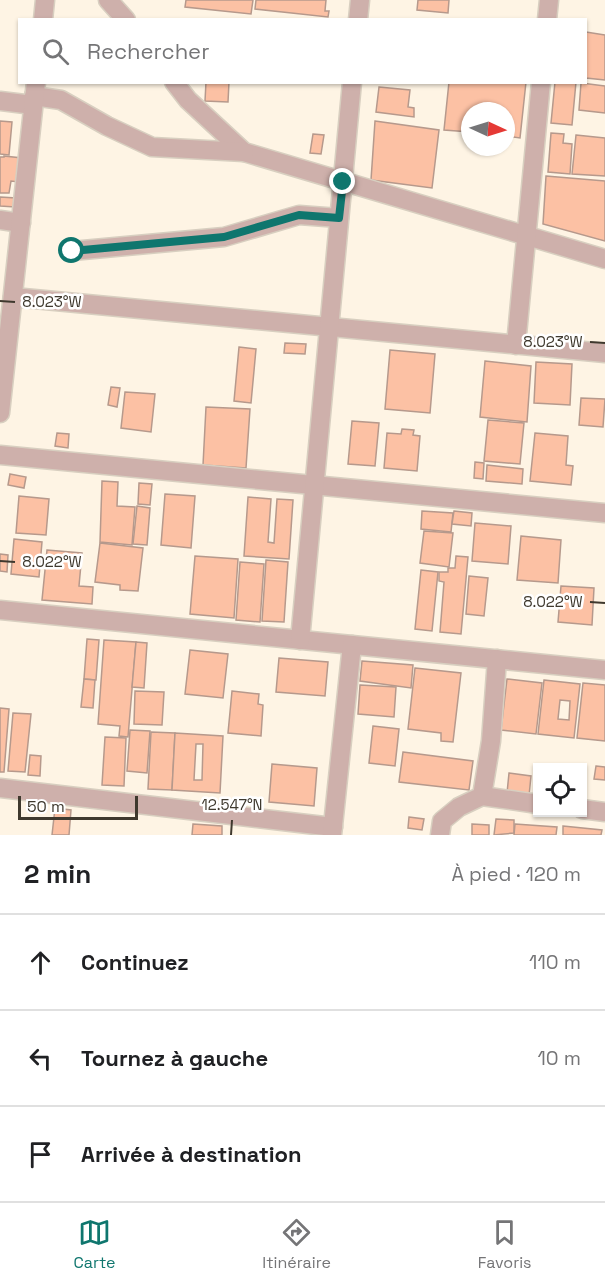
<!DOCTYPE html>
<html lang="fr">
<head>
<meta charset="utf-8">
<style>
	body { margin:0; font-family:"Space Grotesk",sans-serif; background:#f6f6f6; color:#202124 }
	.controls { position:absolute; right:18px; bottom:18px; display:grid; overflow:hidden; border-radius:0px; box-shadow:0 2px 4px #0004 }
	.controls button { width:54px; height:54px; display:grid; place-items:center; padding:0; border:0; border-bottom:2px solid #e0e0e0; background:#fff; color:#202124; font:30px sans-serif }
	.compass { position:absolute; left:461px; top:102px; width:54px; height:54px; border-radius:50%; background:#fff; box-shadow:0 2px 4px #0004; rotate:94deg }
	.scale { position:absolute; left:18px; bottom:15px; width:120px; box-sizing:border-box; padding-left:6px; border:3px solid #3f392e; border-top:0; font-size:16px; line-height:21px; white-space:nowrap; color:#3f392e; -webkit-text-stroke:4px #fff; paint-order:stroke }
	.stop { position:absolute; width:18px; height:18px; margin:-14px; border:4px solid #0f766e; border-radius:50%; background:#fff }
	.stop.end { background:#0f766e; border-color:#fff; box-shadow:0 2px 6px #0008 }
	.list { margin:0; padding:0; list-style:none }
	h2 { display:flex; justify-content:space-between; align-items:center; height:78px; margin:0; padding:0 24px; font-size:26px }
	h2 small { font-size:20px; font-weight:400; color:#757577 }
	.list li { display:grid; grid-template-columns:39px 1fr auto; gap:18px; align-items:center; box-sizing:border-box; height:96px; padding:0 24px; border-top:2px solid #e0e0e0 }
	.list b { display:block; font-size:22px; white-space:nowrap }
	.list em { font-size:20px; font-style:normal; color:#757577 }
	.icon { flex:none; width:33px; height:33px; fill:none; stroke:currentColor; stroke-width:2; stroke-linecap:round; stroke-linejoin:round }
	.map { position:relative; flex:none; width:605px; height:835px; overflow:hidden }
	.search { position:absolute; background:#fff; box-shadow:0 2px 4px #0004; left:18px; right:18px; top:18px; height:66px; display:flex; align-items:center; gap:15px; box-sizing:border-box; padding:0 21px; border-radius:0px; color:#757577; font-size:22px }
	.sheet { height:366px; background:#fff }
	nav { display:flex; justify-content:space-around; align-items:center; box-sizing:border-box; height:84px; border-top:2px solid #e0e0e0; background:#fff; font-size:16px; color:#757577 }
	nav a { display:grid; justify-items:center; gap:3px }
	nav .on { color:#0f766e }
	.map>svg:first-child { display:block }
</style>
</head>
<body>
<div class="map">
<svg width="605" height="835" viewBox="0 0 605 835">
	<rect width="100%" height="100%" fill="#fef4e4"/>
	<g fill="#fcc1a4" stroke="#b6998c" stroke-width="1.5" fill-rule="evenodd">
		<path d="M186,0h67l-2,14 -66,-7z"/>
		<path d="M256,0h70l-1,11h4l-1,6 -73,-8z"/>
		<path d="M418,0h31l-1,13 -31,-3z"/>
		<path d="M586,32l19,3v45l-19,-2z"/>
		<path d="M206,82h23l-1,20 -23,-1z"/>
		<path d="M449,82h77l-6,56 -14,-2v-25h-36v21l-26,-2z"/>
		<path d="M555,82h21l-4,43 -21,-2z"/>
		<path d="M581,83l24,3v27l-26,-3z"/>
		<path d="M379,87l31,3 -2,17 6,1v9l-38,-5z"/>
		<path d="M0,121l12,1 -3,33 -9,-1z"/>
		<path d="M375,121l64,9 -7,58 -61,-8z"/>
		<path d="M551,133l13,1 -1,9 9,1 -2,30 -22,-2z"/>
		<path d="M313,134l11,1 -3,19 -11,-1z"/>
		<path d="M576,135l29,3v38l-33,-2z"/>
		<path d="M4,156l18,2 -3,24 -8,-1 -2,12h-9v-36h4z"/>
		<path d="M546,176l59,5v60l-62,-17z"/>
		<path d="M0,197l16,1 -1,9 -15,-1z"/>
		<path d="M285,343l21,1 -1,10 -21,-1z"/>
		<path d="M239,347l17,2 -5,54 -17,-2z"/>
		<path d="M390,350l45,4 -5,59 -45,-4z"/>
		<path d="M485,361l46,5 -4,56 -47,-5z"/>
		<path d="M536,362l36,2 -2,41 -36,-2z"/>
		<path d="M111,387l9,1 -3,19 -9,-2z"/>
		<path d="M125,392l30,2 -4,38 -30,-4z"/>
		<path d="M581,398l24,1 -2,28 -24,-2z"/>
		<path d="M206,407l44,2 -4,59 -43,-3z"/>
		<path d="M488,420l36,3 -4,41 -36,-3z"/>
		<path d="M352,421l27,2 -4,43 -27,-2z"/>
		<path d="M402,429l12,1 -1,5 7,1 -3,35 -33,-3 3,-35 14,1z"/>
		<path d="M57,433l12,1 -1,14 -13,-2z"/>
		<path d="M535,433l33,3 -2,29 7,1 -2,19 -41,-4z"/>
		<path d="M475,462l9,1 -1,16 -9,-1z"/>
		<path d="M487,465l36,4 -1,15 -36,-3z"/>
		<path d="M10,474l16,3 -2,11 -16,-3z"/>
		<path d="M102,481l16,1 -1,24 18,1 -3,38 -32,-3z"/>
		<path d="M139,483l13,1 -2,21 -12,-1z"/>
		<path d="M165,494l30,2 -4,52 -30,-3z"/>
		<path d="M19,496l30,3 -3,36 -30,-2z"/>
		<path d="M248,497l23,2 -3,43 6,1 3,-44 16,1 -4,59 -45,-3z"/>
		<path d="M137,506l13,2 -3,37 -14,-1z"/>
		<path d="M422,511l31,2 -2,19 -30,-3z"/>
		<path d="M454,511l18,2 -1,13 -19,-2z"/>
		<path d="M475,523l36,3 -3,38 -36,-3z"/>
		<path d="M424,531l29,2 -4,34 -29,-4z"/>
		<path d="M521,536l40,4 -3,43 -41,-3z"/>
		<path d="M14,539l28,3 -3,35 -28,-3z"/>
		<path d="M100,543l43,5 -5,43 -18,-1v-5l-25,-3z"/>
		<path d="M47,550l35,3 -3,33 14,1 -1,17 -50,-4z"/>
		<path d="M0,554l8,1 -1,17 -7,-1z"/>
		<path d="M195,556l43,3 -4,59 -44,-4z"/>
		<path d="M456,556l12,1 -7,77 -21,-2 4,-50 -5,-1v-9h9v-4h7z"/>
		<path d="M266,560l22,2 -4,60 -22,-1z"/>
		<path d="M240,562l24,2 -4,58 -24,-2z"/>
		<path d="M421,570l17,2 -6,59 -17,-2z"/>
		<path d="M469,576l19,2 -4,38 -18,-2z"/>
		<path d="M561,586l33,2 -2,37 -34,-3z"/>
		<path d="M87,639l12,1 -3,40 -12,-1z"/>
		<path d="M104,640l32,2 -8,95 -9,-1 1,-10 -22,-2z"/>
		<path d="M136,642l11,1 -3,45 -12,-1z"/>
		<path d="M190,650l38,4 -5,44 -38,-4z"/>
		<path d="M279,658l49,4 -3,34 -49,-4z"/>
		<path d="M362,661l51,4 -2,23 -51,-7z"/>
		<path d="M415,668l46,5 -8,69 -12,-1v-8l-33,-4z"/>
		<path d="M84,679l11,1 -2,28 -12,-1z"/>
		<path d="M507,679l35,4 -6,51 -35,-4z"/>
		<path d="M544,680l36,4 -6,54 -36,-4zM560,700l10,1 -1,19 -11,-1z"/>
		<path d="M583,683l22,2v56l-28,-3z"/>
		<path d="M360,685l36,2 -2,30 -36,-3z"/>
		<path d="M135,691l29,1 -2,33 -28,-1z"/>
		<path d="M232,691l27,3 -1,10 5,1 -2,31 -33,-3z"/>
		<path d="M0,708l9,1 -5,63h-4z"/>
		<path d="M13,713l18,1 -6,58 -17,-1z"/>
		<path d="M373,726l26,3 -4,37 -26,-3z"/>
		<path d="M130,730l20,1 -3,42 -20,-2z"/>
		<path d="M151,732l24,1 -3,57 -24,-1z"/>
		<path d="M175,733l48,3 -3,57 -48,-3zM196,744h7l-1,36h-8z"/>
		<path d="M105,737l21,1 -2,48 -22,-1z"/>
		<path d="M403,752l70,9 -4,29 -70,-8z"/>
		<path d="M30,755l11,1 -1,20 -12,-1z"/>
		<path d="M272,764l45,4 -3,38 -45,-4z"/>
		<path d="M596,766l9,1v13l-11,-1z"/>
		<path d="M509,773l22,3 -2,20 -22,-3z"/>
		<path d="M55,808l16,2 -2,25h-17z"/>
		<path d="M409,817l15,2 -2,11 -14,-2z"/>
		<path d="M496,819l18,1v13l-20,2z"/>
		<path d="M193,824l29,2v9h-30z"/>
		<path d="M472,824l17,1v10h-17z"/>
		<path d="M515,824l42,3 -1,8h-42z"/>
		<path d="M563,826l39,4 -1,5h-38z"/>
	</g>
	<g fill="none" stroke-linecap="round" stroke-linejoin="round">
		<g stroke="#d8cfc0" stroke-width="21">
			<g id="minor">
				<path d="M108,0l18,20"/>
				<path d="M43,20l2,-20"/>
				<path d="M358,20l2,-20"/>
				<path d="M547,20l2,-20"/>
				<path d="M174,82l14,18 56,52 361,107"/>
				<path d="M34,96l27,4 46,26 45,21 92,5"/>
				<path d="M0,101l33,4"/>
				<path d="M0,220l21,3"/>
				<path d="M72,251l152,-14 75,-22 40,3"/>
				<path d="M13,297l592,56"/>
				<path d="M516,345l25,-263"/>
				<path d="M0,413l36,-331"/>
				<path d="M0,455l605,58"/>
				<path d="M0,610l605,60"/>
				<path d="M300,640l52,-558"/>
				<path d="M0,788l333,39"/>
				<path d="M482,796l56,8"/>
				<path d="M582,809l23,3"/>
				<path d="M332,835l20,-190"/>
				<path d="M440,835l2,-14 17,-14 23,-11 9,-55 6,-82"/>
			</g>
		</g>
		<use href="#minor" stroke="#ceb0ab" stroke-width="18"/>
	</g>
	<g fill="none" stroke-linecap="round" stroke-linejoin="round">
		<path stroke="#0f766e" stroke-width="8" d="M72,251l152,-14 75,-22 40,3 4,-36"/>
	</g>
	<path fill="none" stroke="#3f392e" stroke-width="2" d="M0,301l15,1M590,342l15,1M0,561l15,1M590,602l15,1M231,835l1,-15"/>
	<g font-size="15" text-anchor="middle" fill="#3f392e" stroke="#fff" stroke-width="5" stroke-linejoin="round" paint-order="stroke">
		<text x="52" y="307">8.023°W</text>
		<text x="553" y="347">8.023°W</text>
		<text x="52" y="567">8.022°W</text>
		<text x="553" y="607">8.022°W</text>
		<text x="232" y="810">12.547°N</text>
	</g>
</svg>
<div class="controls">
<button><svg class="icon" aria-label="locate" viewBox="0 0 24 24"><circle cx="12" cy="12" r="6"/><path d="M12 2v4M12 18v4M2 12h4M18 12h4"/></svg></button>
</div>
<svg class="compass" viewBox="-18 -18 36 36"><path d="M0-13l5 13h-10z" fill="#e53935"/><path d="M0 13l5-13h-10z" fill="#757577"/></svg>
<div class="scale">50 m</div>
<div class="stop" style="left:72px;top:251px"></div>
<div class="stop end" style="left:343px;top:182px"></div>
<div class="search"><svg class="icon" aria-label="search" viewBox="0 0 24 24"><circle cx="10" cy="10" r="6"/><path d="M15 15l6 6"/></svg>Rechercher</div>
</div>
<section class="sheet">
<h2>2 min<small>À pied · 120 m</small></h2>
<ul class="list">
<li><svg class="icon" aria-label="ahead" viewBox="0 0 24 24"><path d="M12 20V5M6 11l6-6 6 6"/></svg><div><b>Continuez</b></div><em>110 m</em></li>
<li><svg class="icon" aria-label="left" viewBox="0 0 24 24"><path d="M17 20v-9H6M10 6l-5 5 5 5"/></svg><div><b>Tournez à gauche</b></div><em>10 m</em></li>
<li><svg class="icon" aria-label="arrive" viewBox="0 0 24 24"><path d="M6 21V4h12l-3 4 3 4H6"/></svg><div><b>Arrivée à destination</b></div></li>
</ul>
</section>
<nav>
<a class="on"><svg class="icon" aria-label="map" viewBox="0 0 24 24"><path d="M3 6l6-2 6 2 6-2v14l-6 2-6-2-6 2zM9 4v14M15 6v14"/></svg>Carte</a>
<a><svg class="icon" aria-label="directions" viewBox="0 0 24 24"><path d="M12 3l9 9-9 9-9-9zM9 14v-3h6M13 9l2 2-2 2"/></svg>Itinéraire</a>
<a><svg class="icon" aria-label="saved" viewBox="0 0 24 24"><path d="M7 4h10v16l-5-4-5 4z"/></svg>Favoris</a>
</nav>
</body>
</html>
